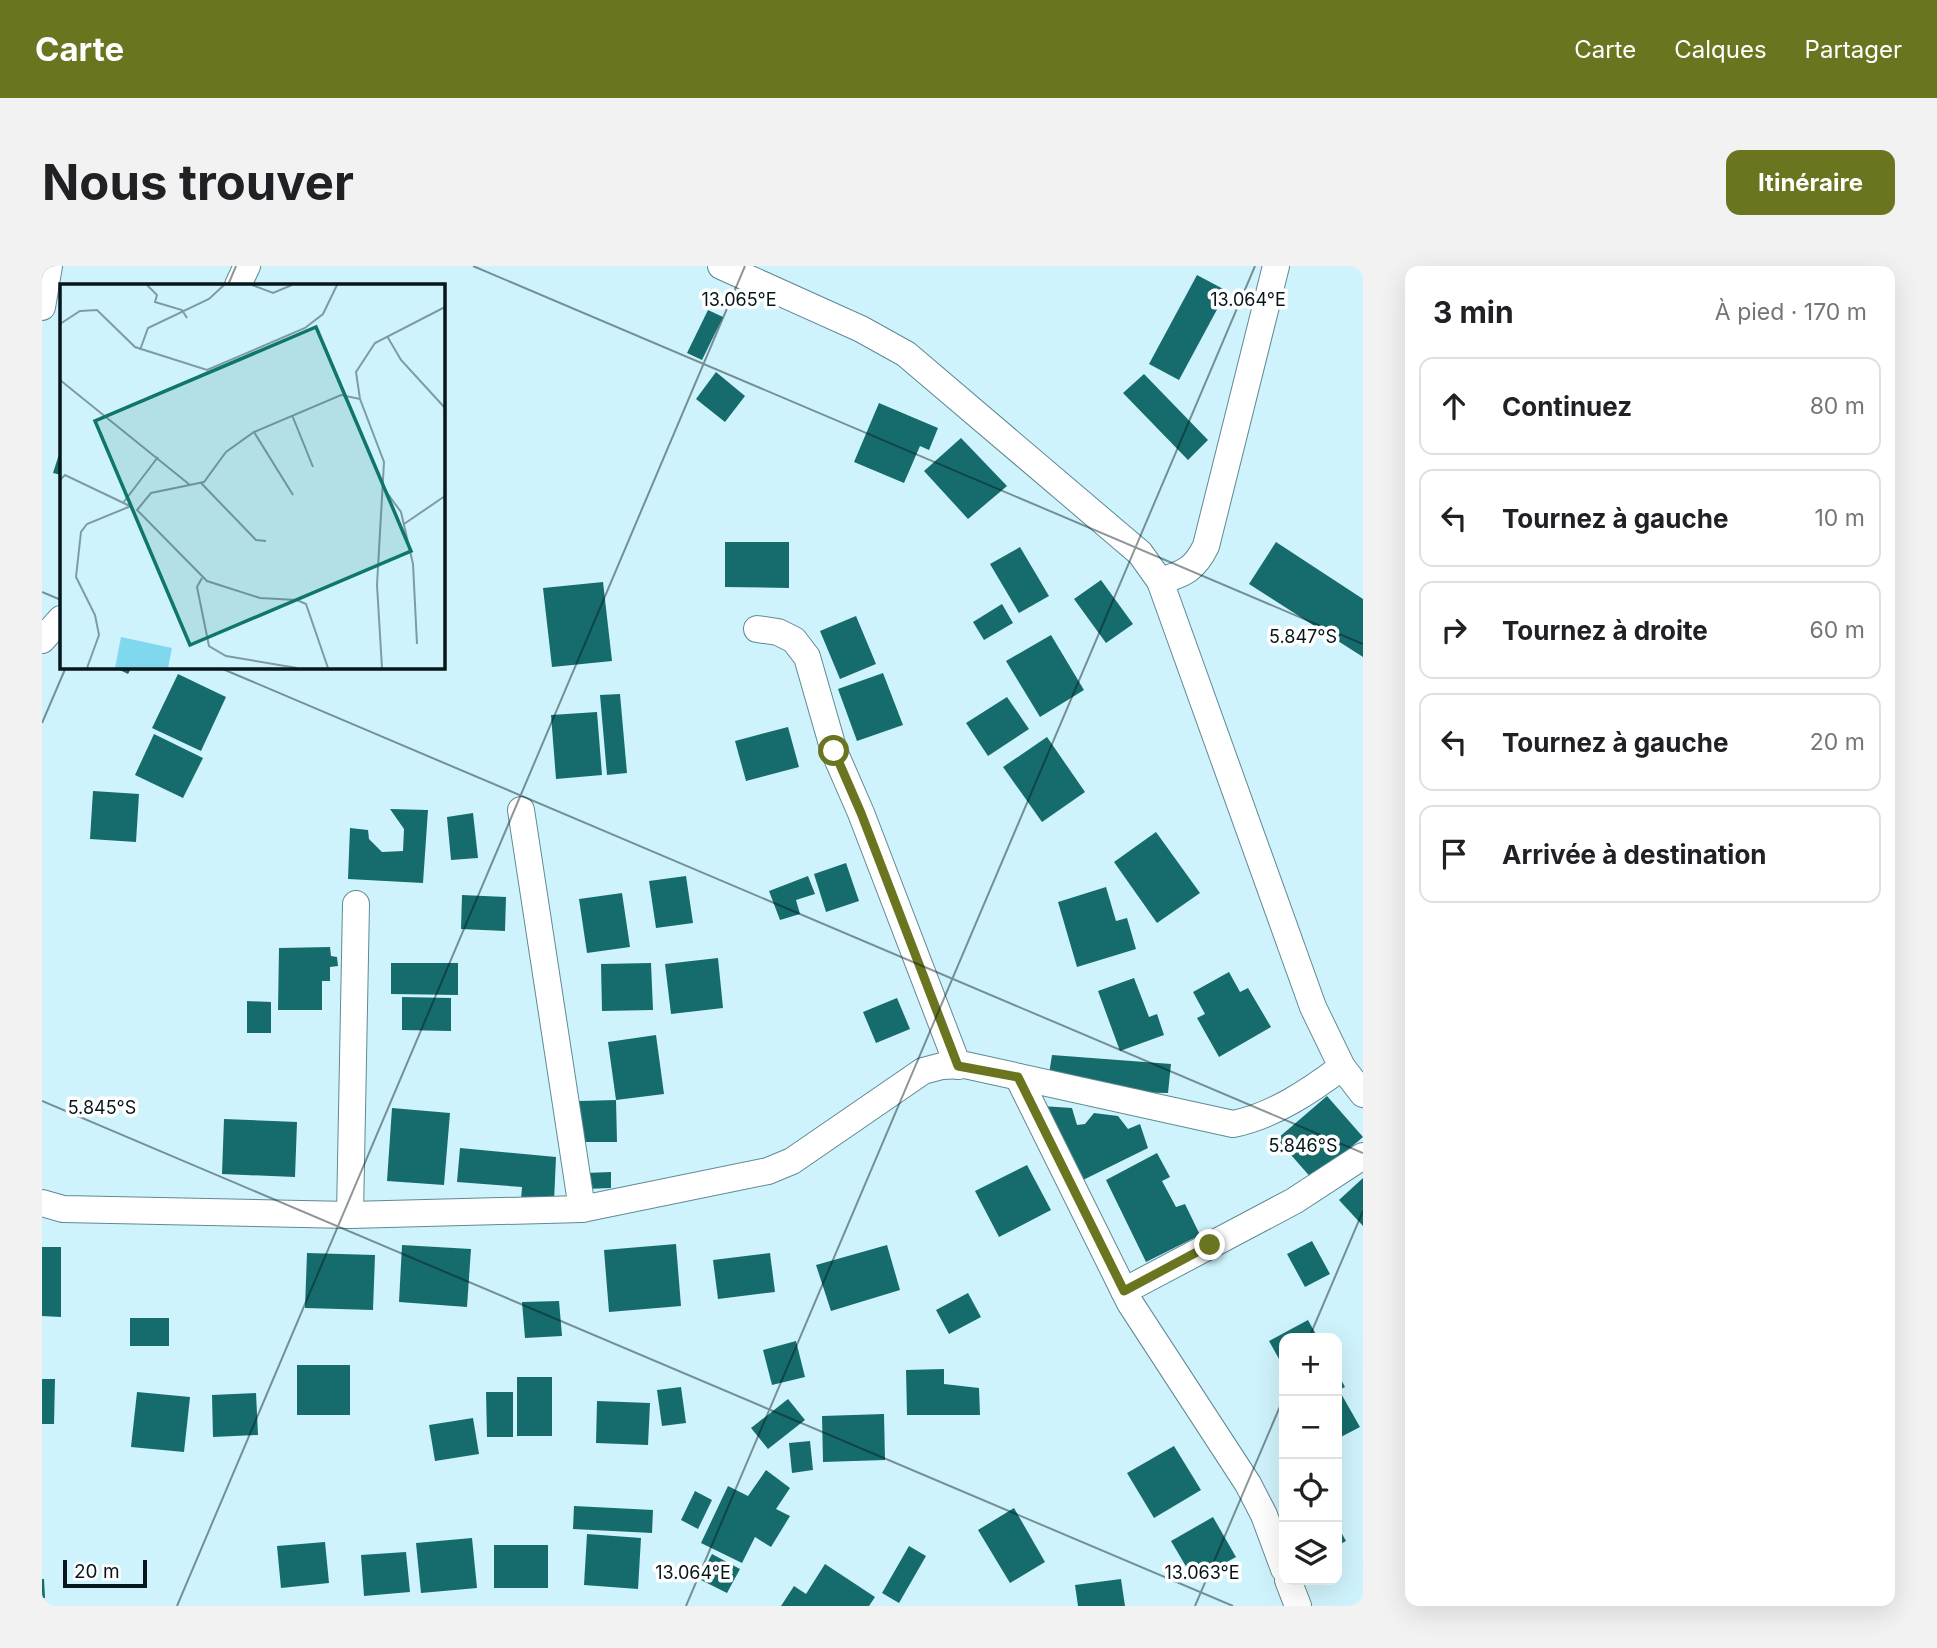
<!DOCTYPE html>
<html lang="fr">
<head>
<meta charset="utf-8">
<style>
	body { margin:0; font-family:Inter,sans-serif; background:#f2f2f2; color:#202124 }
	.controls { position:absolute; right:21px; bottom:21px; display:grid; overflow:hidden; border-radius:14px; box-shadow:0 7px 28px #0002 }
	.controls button { width:63px; height:63px; display:grid; place-items:center; padding:0; border:0; border-bottom:2px solid #e0e0e0; background:#fff; color:#202124; font:35px sans-serif }
	.scale { position:absolute; left:21px; bottom:18px; width:84px; box-sizing:border-box; padding-left:7px; border:4px solid #06161a; border-top:0; font-size:19px; line-height:24px; white-space:nowrap; color:#06161a; -webkit-text-stroke:5px #fff; paint-order:stroke }
	.stop { position:absolute; width:21px; height:21px; margin:-16px; border:5px solid #6b751f; border-radius:50%; background:#fff }
	.stop.end { background:#6b751f; border-color:#fff; box-shadow:0 2px 7px #0008 }
	.list { margin:0; padding:0; list-style:none }
	h2 { display:flex; justify-content:space-between; align-items:center; height:91px; margin:0; padding:0 28px; font-size:30px }
	h2 small { font-size:23px; font-weight:400; color:#757577 }
	.list li { display:grid; grid-template-columns:46px 1fr auto; gap:21px; align-items:center; box-sizing:border-box; height:98px; margin:0 14px 14px; padding:0 14px; border:2px solid #e0e0e0; border-radius:14px }
	.list b { display:block; font-size:26px; white-space:nowrap }
	.list em { font-size:23px; font-style:normal; color:#757577 }
	.icon { flex:none; width:38px; height:38px; fill:none; stroke:currentColor; stroke-width:2; stroke-linecap:round; stroke-linejoin:round }
	.map { position:relative; flex:none; width:1321px; height:1340px; overflow:hidden; border-radius:14px }
	header { display:flex; align-items:center; gap:42px; box-sizing:border-box; height:98px; padding:0 35px; background:#6b751f; color:#fff }
	header strong { font-size:33px }
	nav { display:flex; gap:38px; margin-inline-start:auto; font-size:24px }
	.intro { display:flex; align-items:center; justify-content:space-between; box-sizing:border-box; height:168px; padding:0 42px }
	h1 { margin:0; font-size:49px }
	.button { padding:18px 32px; border-radius:14px; background:#6b751f; color:#fff; font-size:24px; font-weight:700 }
	main { display:flex; gap:42px; padding:0 42px }
	aside { flex:1; background:#fff; border-radius:14px; box-shadow:0 7px 28px #0002 }
	.map>svg:first-child { display:block }
</style>
</head>
<body>
<header>
<strong>Carte</strong>
<nav><a>Carte</a><a>Calques</a><a>Partager</a></nav>
</header>
<div class="intro"><h1>Nous trouver</h1><a class="button">Itinéraire</a></div>
<main>
<div class="map">
<svg width="1321" height="1340" viewBox="0 0 1321 1340">
	<rect width="100%" height="100%" fill="#cff3fc"/>
	<g fill="#166c6c">
		<path d="M1155,9l30,16 -48,89 -30,-16z"/>
		<path d="M666,44l15,7 -21,43 -15,-7z"/>
		<path d="M674,106l29,24 -20,26 -29,-23z"/>
		<path d="M1102,108l64,66 -20,20 -65,-67z"/>
		<path d="M837,137l59,25 -9,22 -9,-4 -16,37 -50,-21z"/>
		<path d="M919,172l46,48 -39,33 -44,-48z"/>
		<path d="M19,182v27l-8,-2z"/>
		<path d="M683,276h64v46l-64,-1z"/>
		<path d="M1234,276l87,57v58l-114,-73z"/>
		<path d="M978,281l29,49 -30,17 -29,-49z"/>
		<path d="M1059,314l32,44 -27,19 -32,-44z"/>
		<path d="M561,316l9,79 -60,6 -9,-79z"/>
		<path d="M960,338l11,19 -29,17 -11,-18z"/>
		<path d="M814,350l20,48 -36,15 -20,-48z"/>
		<path d="M1009,369l33,55 -44,27 -34,-56z"/>
		<path d="M72,401h18l-4,7z"/>
		<path d="M841,407l20,52 -46,16 -19,-52z"/>
		<path d="M136,408l48,23 -25,54 -49,-23z"/>
		<path d="M578,428l7,79 -20,2 -7,-80z"/>
		<path d="M965,431l22,32 -41,27 -22,-33z"/>
		<path d="M555,446l5,63 -46,4 -5,-64z"/>
		<path d="M746,461l11,40 -53,14 -11,-40z"/>
		<path d="M112,468l49,24 -20,40 -48,-23z"/>
		<path d="M1005,471l38,55 -43,30 -39,-55z"/>
		<path d="M51,525l46,3 -3,48 -46,-3z"/>
		<path d="M348,543l38,1 -5,73 -75,-4 2,-51 18,2 1,9 13,13 21,-1 1,-22z"/>
		<path d="M431,547l5,45 -27,2 -4,-43z"/>
		<path d="M1114,566l44,61 -43,30 -43,-61z"/>
		<path d="M804,597l13,38 -33,11 -12,-38z"/>
		<path d="M644,610l7,47 -37,5 -7,-47z"/>
		<path d="M766,610l7,18 -19,6 4,14 -20,6 -11,-29z"/>
		<path d="M1064,621l10,34 11,-3 9,31 -59,18 -19,-65z"/>
		<path d="M580,627l8,54 -43,6 -8,-54z"/>
		<path d="M420,629l44,2 -1,34 -44,-2z"/>
		<path d="M288,681l1,9 6,1 1,9 -8,1v14h-8v29h-44l1,-62z"/>
		<path d="M676,692l5,50 -52,6 -6,-50z"/>
		<path d="M349,697h67v32l-67,-1z"/>
		<path d="M609,697l2,47 -51,1 -1,-47z"/>
		<path d="M1187,706l11,20 8,-4 23,39 -52,30 -22,-39 8,-4 -12,-22z"/>
		<path d="M1092,712l15,39 8,-3 7,21 -44,16 -22,-60z"/>
		<path d="M360,731l49,1v33l-49,-1z"/>
		<path d="M855,732l13,31 -34,14 -13,-31z"/>
		<path d="M205,735l24,1v31h-24z"/>
		<path d="M614,769l8,59 -48,6 -8,-58z"/>
		<path d="M1010,789l119,9 -3,29 -46,-1 -73,-18z"/>
		<path d="M1285,830l36,41 -50,43 -36,-41z"/>
		<path d="M574,834l1,42h-37l-1,-41z"/>
		<path d="M1000,840l30,2 5,17 8,-1 9,-11 24,3 10,13 12,-5 8,24 -65,32z"/>
		<path d="M350,842l58,5 -6,72 -57,-4z"/>
		<path d="M182,853l73,3 -2,55 -73,-3z"/>
		<path d="M418,882l96,9 -2,45 -33,-3 1,-12 -65,-5z"/>
		<path d="M1115,887l13,24 -8,4 14,26 9,-3 15,31 -54,27 -40,-82z"/>
		<path d="M985,899l24,45 -52,27 -24,-46z"/>
		<path d="M569,906v16l-25,1 -1,-16z"/>
		<path d="M1321,912v48l-24,-26z"/>
		<path d="M1270,975l18,33 -25,13 -18,-33z"/>
		<path d="M634,978l5,62 -72,6 -5,-62z"/>
		<path d="M360,979l69,4 -4,58 -68,-5z"/>
		<path d="M845,979l13,45 -69,21 -15,-46z"/>
		<path d="M0,981h19v70l-19,-1z"/>
		<path d="M265,987l68,2 -2,55 -68,-2z"/>
		<path d="M728,987l5,39 -57,7 -5,-39z"/>
		<path d="M926,1027l13,24 -32,17 -13,-24z"/>
		<path d="M517,1035l3,35 -37,2 -3,-36z"/>
		<rect x="88" y="1052" width="39" height="28"/>
		<path d="M1266,1054l10,18h-34v30l-15,-27z"/>
		<path d="M754,1075l9,36 -33,8 -9,-35z"/>
		<rect x="255" y="1099" width="53" height="50"/>
		<path d="M902,1103v15l35,4 1,27h-73l-1,-45z"/>
		<path d="M1295,1106l8,15 -6,3 21,37 -23,12z"/>
		<rect x="475" y="1111" width="35" height="59"/>
		<path d="M0,1113h13l-1,45h-12z"/>
		<path d="M639,1121l5,36 -24,3 -5,-36z"/>
		<path d="M95,1126l53,5 -6,55 -53,-5z"/>
		<path d="M444,1126h27v45h-26z"/>
		<path d="M214,1127l2,42 -45,2 -1,-42z"/>
		<path d="M746,1133l17,21 -37,29 -17,-21z"/>
		<path d="M555,1135l53,2 -2,42 -52,-2z"/>
		<path d="M842,1148l1,46 -62,2 -1,-46z"/>
		<path d="M431,1152l6,36 -44,7 -6,-36z"/>
		<path d="M768,1175l3,29 -21,3 -3,-30z"/>
		<path d="M1132,1180l27,44 -47,28 -27,-45z"/>
		<path d="M724,1204l24,18 -14,21 14,7 -19,31 -16,-10 -13,26 -41,-20 27,-57 20,10z"/>
		<path d="M653,1225l17,9 -14,29 -17,-9z"/>
		<path d="M532,1240l79,4 -1,23 -79,-4z"/>
		<path d="M972,1242l31,54 -35,21 -32,-53z"/>
		<path d="M1171,1251l23,40 -42,23 -23,-39z"/>
		<path d="M1295,1259l9,16 -9,5z"/>
		<path d="M545,1268l54,4 -3,51 -54,-4z"/>
		<path d="M430,1272l5,50 -56,5 -5,-50z"/>
		<path d="M283,1276l4,41 -48,5 -4,-42z"/>
		<rect x="452" y="1279" width="54" height="43"/>
		<path d="M867,1280l17,10 -27,47 -17,-10z"/>
		<path d="M364,1286l4,40 -46,4 -3,-41z"/>
		<path d="M670,1288l28,15 -13,24 -28,-14z"/>
		<path d="M783,1298l50,33 -6,9h-88l13,-20 12,8z"/>
		<path d="M0,1313h2l1,19h-3z"/>
		<path d="M1079,1313l4,27h-47l-3,-21z"/>
	</g>
	<g fill="none" stroke-linecap="round" stroke-linejoin="round">
		<g stroke="#5f8994" stroke-width="28">
			<g id="street">
				<path d="M196,19l9,-19"/>
				<path d="M0,41l7,-41"/>
				<path d="M1118,315c24,-7 35,-12 46,-35l70,-280"/>
				<path d="M715,363l21,3 16,8 13,17 27,94 27,62 97,253"/>
				<path d="M0,374l19,-21"/>
				<path d="M479,544l61,399"/>
				<path d="M1300,801l21,27"/>
				<path d="M976,811l112,226 118,181 16,31 20,54"/>
				<path d="M0,937l21,6 287,6 232,-6 186,-38 24,-10 131,-90 19,-5 23,-1 268,59c40,-8 77,-33 109,-57l-29,-60 -153,-426 -20,-28 -234,-199 -45,-25 -140,-63"/>
				<path d="M308,949l6,-311"/>
				<path d="M1082,1025l170,-90 69,-45"/>
				<path d="M1246,1314l10,26"/>
			</g>
		</g>
		<use href="#street" stroke="#fff" stroke-width="26"/>
	</g>
	<g fill="none" stroke-linecap="round" stroke-linejoin="round">
		<path stroke="#6b751f" stroke-width="9" d="M792,485l27,62 97,253 60,11 106,214 86,-46"/>
	</g>
	<path fill="none" stroke="#06161a" stroke-width="2" stroke-opacity="0.45" d="M431,0l890,378M186,19l8,-19M0,326l19,8M176,401l1145,486M0,457l24,-56M0,835l1191,505M1267,1072l54,-127M135,1340l568,-1340M644,1340l569,-1340M1153,1340l89,-209"/>
	<g transform="translate(18 18)">
		<rect width="385" height="385" fill="#cff3fc"/>
		<path d="M61,353l51,11 -4,20h-53z" fill="#7fd8ee"/>
		<path fill="none" stroke="#7f9ba2" stroke-width="2" d="M87,1l10,10 -2,7 27,8 5,8M192,1l21,8 19,-8M0,40l20,-13 17,-1 38,37 72,23 98,-42 18,-14 14,-29M327,52l14,24 44,48M80,66l8,-22 61,-29 15,-14M0,96l130,105M232,131l21,52M194,148l39,63M0,196l5,-5 67,32M141,199l55,57 10,1M325,206l16,22 12,52 4,80M63,219l35,-46M344,240l41,-28M142,294l-5,9 12,59 17,10 71,12M27,384l12,-33 -4,-20 -19,-38 5,-45 6,-8 44,-18M268,384l-22,-64 -9,-4 -37,-2 -53,-17 -70,-71 14,-17 53,-11 22,-30 28,-20 87,-37 19,4M322,384l-5,-83 7,-123 -24,-63 -4,-27 19,-29 70,-36"/>
		<path fill="#0f766e" fill-opacity="0.15" stroke="#0f766e" stroke-width="3.5" d="M256,43l95,224 -221,94 -95,-224z"/>
		<rect width="385" height="385" fill="none" stroke="#06161a" stroke-width="3.5"/>
	</g>
	<g font-size="18" text-anchor="middle" fill="#06161a" stroke="#fff" stroke-width="7" stroke-linejoin="round" paint-order="stroke">
		<text x="697" y="40">13.065°E</text>
		<text x="1206" y="40">13.064°E</text>
		<text x="1261" y="377">5.847°S</text>
		<text x="60" y="848">5.845°S</text>
		<text x="1261" y="886">5.846°S</text>
		<text x="651" y="1313">13.064°E</text>
		<text x="1160" y="1313">13.063°E</text>
	</g>
</svg>
<div class="controls">
<button>+</button>
<button>−</button>
<button><svg class="icon" aria-label="locate" viewBox="0 0 24 24"><circle cx="12" cy="12" r="6"/><path d="M12 2v4M12 18v4M2 12h4M18 12h4"/></svg></button>
<button><svg class="icon" aria-label="layers" viewBox="0 0 24 24"><path d="M12 4l9 5-9 5-9-5zM3 14l9 5 9-5"/></svg></button>
</div>
<div class="scale">20 m</div>
<div class="stop" style="left:792px;top:485px"></div>
<div class="stop end" style="left:1168px;top:979px"></div>
</div>
<aside>
<h2>3 min<small>À pied · 170 m</small></h2>
<ul class="list">
<li><svg class="icon" aria-label="ahead" viewBox="0 0 24 24"><path d="M12 20V5M6 11l6-6 6 6"/></svg><div><b>Continuez</b></div><em>80 m</em></li>
<li><svg class="icon" aria-label="left" viewBox="0 0 24 24"><path d="M17 20v-9H6M10 6l-5 5 5 5"/></svg><div><b>Tournez à gauche</b></div><em>10 m</em></li>
<li><svg class="icon" aria-label="right" viewBox="0 0 24 24"><path d="M7 20v-9h11M14 6l5 5-5 5"/></svg><div><b>Tournez à droite</b></div><em>60 m</em></li>
<li><svg class="icon" aria-label="left" viewBox="0 0 24 24"><path d="M17 20v-9H6M10 6l-5 5 5 5"/></svg><div><b>Tournez à gauche</b></div><em>20 m</em></li>
<li><svg class="icon" aria-label="arrive" viewBox="0 0 24 24"><path d="M6 21V4h12l-3 4 3 4H6"/></svg><div><b>Arrivée à destination</b></div></li>
</ul>
</aside>
</main>
</body>
</html>
